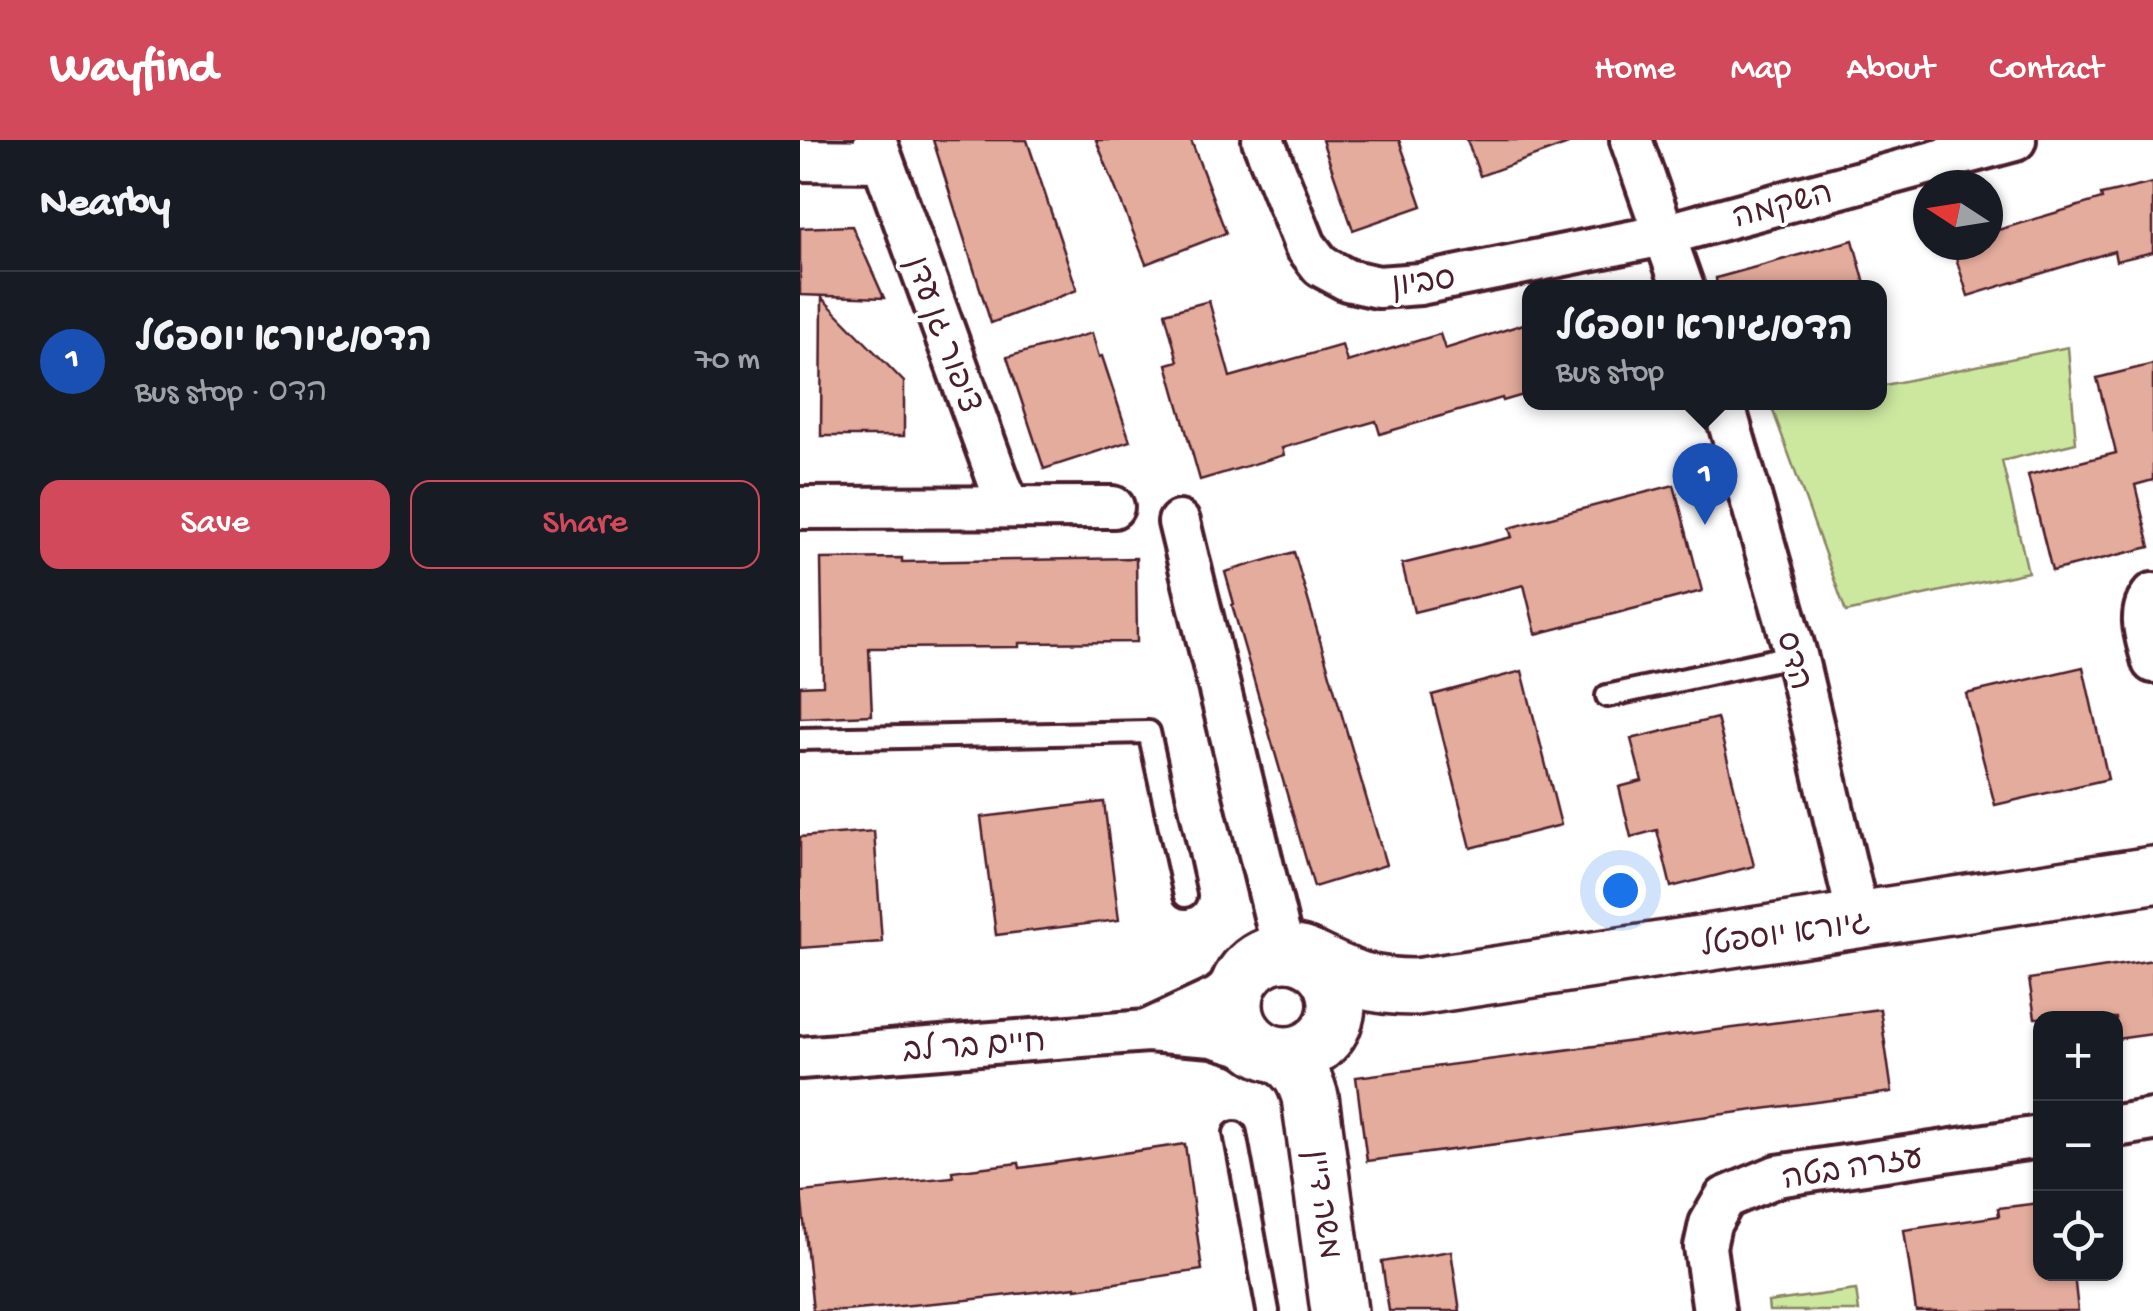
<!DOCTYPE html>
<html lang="en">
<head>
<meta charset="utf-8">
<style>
	body { margin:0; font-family:"Gochi Hand","Playpen Sans Hebrew",sans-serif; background:#20242c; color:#f1f3f6 }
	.controls { position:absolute; right:30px; bottom:30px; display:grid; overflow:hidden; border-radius:20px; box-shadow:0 2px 8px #0004 }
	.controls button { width:90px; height:90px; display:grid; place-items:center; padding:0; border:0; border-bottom:2px solid #363941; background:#171b24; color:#f1f3f6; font:50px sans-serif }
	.compass { position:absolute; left:1113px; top:30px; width:90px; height:90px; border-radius:50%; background:#171b24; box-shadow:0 2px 8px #0004; rotate:282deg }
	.you { position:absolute; left:820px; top:750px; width:35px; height:35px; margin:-25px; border:8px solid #fff; border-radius:50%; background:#1a73e8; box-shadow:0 0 0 15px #1a73e833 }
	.badge { display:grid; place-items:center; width:65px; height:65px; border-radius:50%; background:#d1495b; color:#fff; font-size:32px; font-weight:700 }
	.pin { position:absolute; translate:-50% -82px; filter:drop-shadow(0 2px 5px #0008) }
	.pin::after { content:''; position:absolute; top:52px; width:35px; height:30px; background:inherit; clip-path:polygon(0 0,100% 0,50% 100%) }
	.popup { position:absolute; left:722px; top:140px; width:365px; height:130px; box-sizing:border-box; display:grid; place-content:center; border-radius:20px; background:#171b24; filter:drop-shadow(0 2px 8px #0005); font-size:32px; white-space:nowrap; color:#9ea1a6 }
	.popup b { font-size:38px; color:#f1f3f6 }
	.popup::after { content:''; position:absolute; left:50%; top:100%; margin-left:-20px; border:20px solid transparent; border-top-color:#171b24 }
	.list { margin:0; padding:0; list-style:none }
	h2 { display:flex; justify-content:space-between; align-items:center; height:130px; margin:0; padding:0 40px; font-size:42px }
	h2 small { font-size:32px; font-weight:400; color:#9ea1a6 }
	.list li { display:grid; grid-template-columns:65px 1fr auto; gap:30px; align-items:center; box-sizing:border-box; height:180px; padding:0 40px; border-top:2px solid #363941 }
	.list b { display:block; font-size:38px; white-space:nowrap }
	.list p { margin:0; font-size:32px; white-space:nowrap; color:#9ea1a6 }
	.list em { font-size:32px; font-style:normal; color:#9ea1a6 }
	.actions { display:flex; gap:20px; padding:30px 40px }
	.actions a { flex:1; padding:22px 0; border:2px solid #d1495b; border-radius:20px; text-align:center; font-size:35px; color:#d1495b }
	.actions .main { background:#d1495b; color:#fff }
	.icon { flex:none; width:55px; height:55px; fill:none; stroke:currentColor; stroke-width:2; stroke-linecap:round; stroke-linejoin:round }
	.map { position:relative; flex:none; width:1353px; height:1171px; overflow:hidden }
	header { display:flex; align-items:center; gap:60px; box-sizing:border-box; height:140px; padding:0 50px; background:#d1495b; color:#fff }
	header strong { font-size:48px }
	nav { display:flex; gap:55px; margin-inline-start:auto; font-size:35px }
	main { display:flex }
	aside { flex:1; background:#171b24 }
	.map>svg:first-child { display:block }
</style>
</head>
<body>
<header>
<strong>Wayfind</strong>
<nav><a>Home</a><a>Map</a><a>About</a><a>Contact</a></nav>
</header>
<main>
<aside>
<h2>Nearby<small></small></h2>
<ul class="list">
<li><span class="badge" style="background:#1a4fb4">1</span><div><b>הדס/גיורא יוספטל</b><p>Bus stop · הדס</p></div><em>70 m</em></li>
</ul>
<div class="actions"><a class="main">Save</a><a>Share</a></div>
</aside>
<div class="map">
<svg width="1353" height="1171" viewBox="0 0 1353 1171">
	<rect width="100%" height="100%" fill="#fff"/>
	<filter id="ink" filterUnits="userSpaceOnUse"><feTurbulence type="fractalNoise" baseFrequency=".01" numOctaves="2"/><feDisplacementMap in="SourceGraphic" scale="20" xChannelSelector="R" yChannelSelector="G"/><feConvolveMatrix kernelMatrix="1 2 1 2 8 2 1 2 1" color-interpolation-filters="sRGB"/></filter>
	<g filter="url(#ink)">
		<g fill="#cce89f" stroke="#8b8465" stroke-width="2.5">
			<path d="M1268,207l8,96 -74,18 26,111 -182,40 -74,-204 28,-5 80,-1v-16z"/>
			<path d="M1056,1150l3,21h-90l-1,-9z"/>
		</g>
		<g fill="#e4ac9c" stroke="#4a1f2b" stroke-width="2.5">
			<path d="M133,0h94l50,150 -86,33z"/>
			<path d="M296,0h95l35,93 -80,31z"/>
			<path d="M522,0h77l23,66 -69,24z"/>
			<path d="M667,0h101v4l-88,32z"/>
			<path d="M1353,43v69l-37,9 -2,-10 -146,45 -16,-51h36v-12l114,-34 -1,-4z"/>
			<path d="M52,86l32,72 -84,-3v-67z"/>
			<path d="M1053,100l13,48h-149l-1,-10z"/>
			<path d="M22,158l82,84v54h-83z"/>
			<path d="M409,161l21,76 112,-32 5,17 93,-28 5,15 85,-27v71l-27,8 -1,-3 -122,36 -4,-13 -94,27 2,7 -84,25 -33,-116 11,-3 -13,-48z"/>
			<path d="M292,193l7,24 3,-1 28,85 -86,28 -37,-112z"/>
			<path d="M1353,224v116l-18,5 15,62 -98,24 -24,-96 88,-22 -19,-75z"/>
			<path d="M874,345l28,106 -166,43 -12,-49 -110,27 -12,-48 110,-27 -3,-9z"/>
			<path d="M494,412l92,313 -72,22 -82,-282 2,-1 -9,-32z"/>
			<path d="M102,418v4l234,-4 1,84 -118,1v4l-150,1 3,67 -72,3v-32l23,-1 -2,-126z"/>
			<path d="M1283,527l25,112 -113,26 -29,-111z"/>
			<path d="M722,531l39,154 -90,23 -39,-153z"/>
			<path d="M917,578l37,148 -83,21 -14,-57 -26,7 -12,-50 23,-6 -11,-42z"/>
			<path d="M304,662l15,118 -123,15 -15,-118z"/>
			<path d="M74,691l8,111 -82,6v-111z"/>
			<path d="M1353,820v74l-37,5v-21h-81l-6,-39z"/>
			<path d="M1080,869l12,83 -525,69 -11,-84z"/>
			<path d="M385,1004l17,126 -126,19v-2l-109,13 -122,11h-32l-12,-119 152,-15 -1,-6 67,-8 1,5z"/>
			<path d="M1240,1063v71h34l4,37h-162l-12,-81 95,-14 -1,-8z"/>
			<path d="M651,1111l9,60h-71l-7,-49z"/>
		</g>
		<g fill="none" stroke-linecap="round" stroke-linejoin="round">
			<g stroke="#4a1f2b" stroke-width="28">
				<g id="lane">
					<path d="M807,556l189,-41"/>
					<path d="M0,599l349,-7 36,164"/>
					<path d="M435,993l33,178"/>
				</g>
			</g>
			<g stroke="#4a1f2b" stroke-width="48">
				<g id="street">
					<path d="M75,0l133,367"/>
					<path d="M463,0l42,105 16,21 26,14 31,7 42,-3 244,-49 351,-95"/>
					<path d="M831,0l52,148"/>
					<path d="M0,20l82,1"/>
					<path d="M923,262l73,253 63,266"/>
					<path d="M0,368l313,-1"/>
					<path d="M379,382l105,431"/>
					<path d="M1353,454c-17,20 -6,45 0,68"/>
					<path d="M351,889l67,-31 23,-18"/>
					<path d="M0,918l347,-27 66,5 50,15"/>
					<path d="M1316,986l37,-6"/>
					<path d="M914,1171l-9,-64 5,-23 15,-26 52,-22 263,-39"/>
				</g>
			</g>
			<g stroke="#4a1f2b" stroke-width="62">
				<g id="secondary">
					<circle cx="486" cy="864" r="51"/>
					<path d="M508,818c41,20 61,29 108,29l737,-112"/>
					<path d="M480,916c17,9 25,23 30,41l29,214"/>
				</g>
			</g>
			<use href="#lane" stroke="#fff" stroke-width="20"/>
			<use href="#street" stroke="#fff" stroke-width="40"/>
			<use href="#secondary" stroke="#fff" stroke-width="55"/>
		</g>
	</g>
	<g text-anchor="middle" stroke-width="8" stroke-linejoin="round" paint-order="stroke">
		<g font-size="32" fill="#4a1f2b" stroke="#fff">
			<text transform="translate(982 63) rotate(-15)" y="11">השקמה</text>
			<text transform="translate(623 140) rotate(-7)" y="11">סביון</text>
			<text transform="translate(145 194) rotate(70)" y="11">ציפור גן עדן</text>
			<text transform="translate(996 520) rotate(75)" y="11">הדס</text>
			<text transform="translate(985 792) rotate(-8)" y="11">גיורא יוספטל</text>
			<text transform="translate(174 904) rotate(-4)" y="11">חיים בר לב</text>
			<text transform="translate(1052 1026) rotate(-9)" y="11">עזרה בטה</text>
			<text transform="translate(525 1064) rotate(82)" y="11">משה דיין</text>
		</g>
	</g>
</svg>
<div class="controls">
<button>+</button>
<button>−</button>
<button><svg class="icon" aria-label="locate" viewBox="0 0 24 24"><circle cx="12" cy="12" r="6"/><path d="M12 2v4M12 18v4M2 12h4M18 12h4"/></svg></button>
</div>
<svg class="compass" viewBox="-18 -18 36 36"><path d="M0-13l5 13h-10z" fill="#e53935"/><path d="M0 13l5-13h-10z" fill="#9ea1a6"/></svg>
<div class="you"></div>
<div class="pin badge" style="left:905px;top:385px;background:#1a4fb4">1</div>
<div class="popup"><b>הדס/גיורא יוספטל</b>Bus stop</div>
</div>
</main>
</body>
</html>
